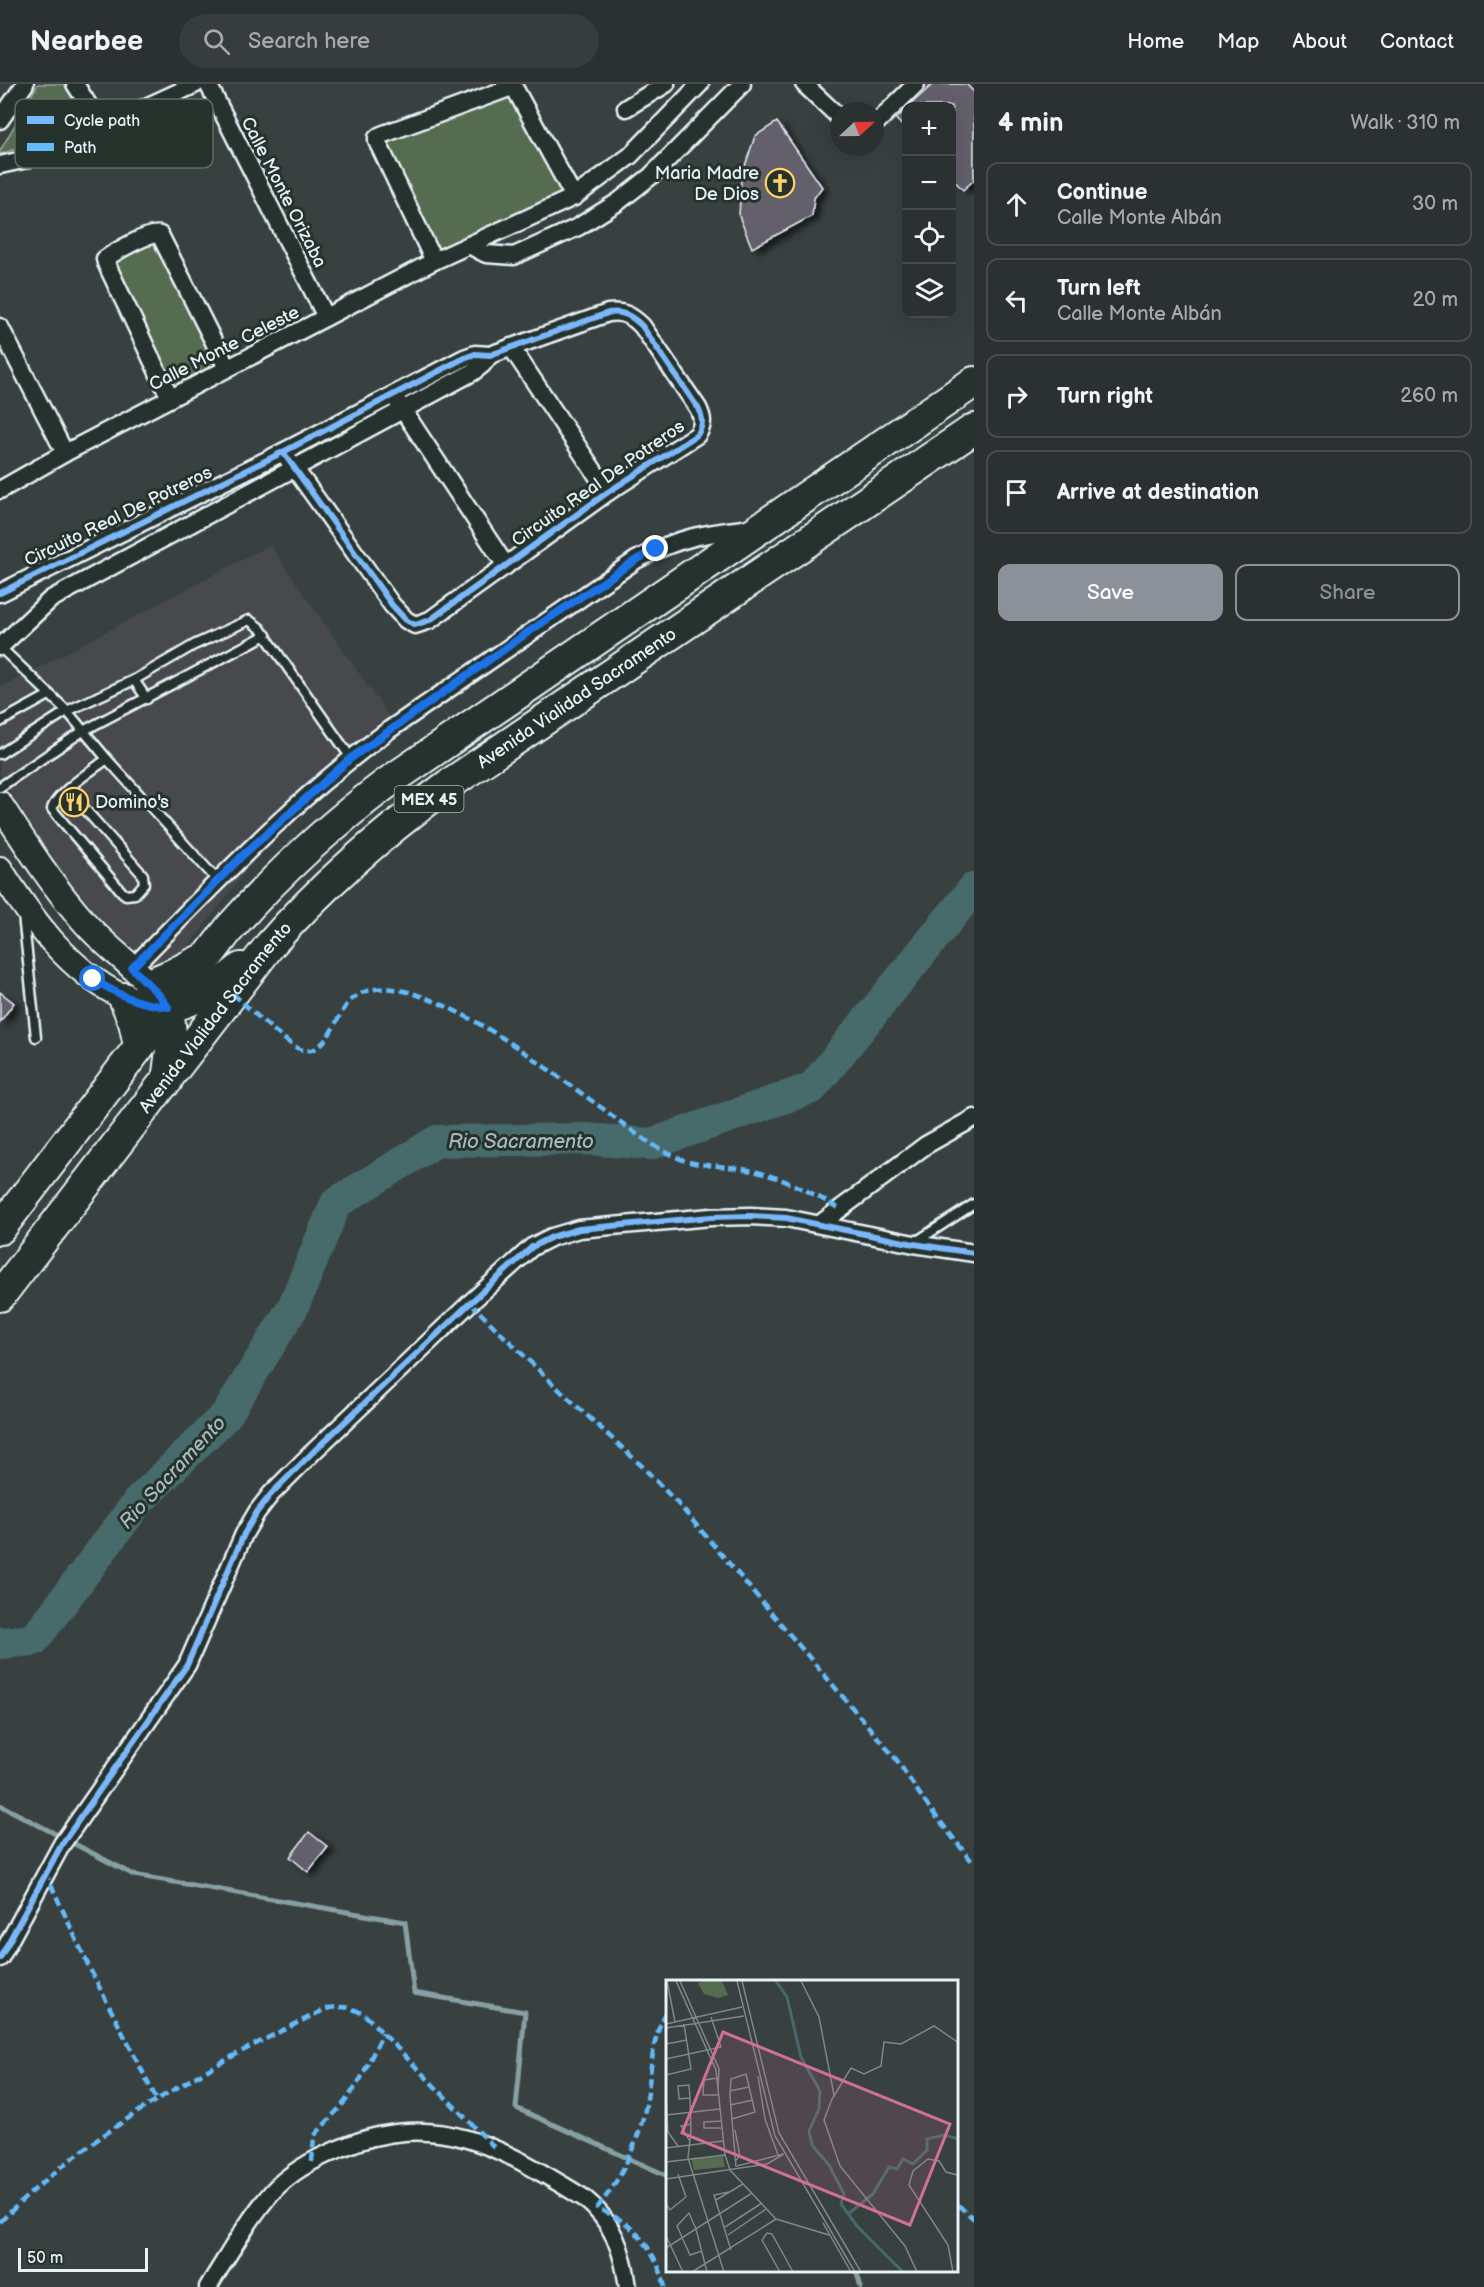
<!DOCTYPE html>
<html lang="en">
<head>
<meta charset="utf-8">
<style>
	body { margin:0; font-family:"Balsamiq Sans",sans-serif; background:#373c3c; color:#f1f3f6 }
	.controls { position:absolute; right:18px; top:18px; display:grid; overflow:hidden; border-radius:12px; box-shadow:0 6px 24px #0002 }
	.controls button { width:54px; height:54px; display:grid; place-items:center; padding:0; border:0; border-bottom:2px solid #474b4c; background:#2b3030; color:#f1f3f6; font:30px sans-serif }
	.compass { position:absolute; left:830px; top:18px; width:54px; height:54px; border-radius:50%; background:#2b3030; box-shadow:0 6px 24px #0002; rotate:68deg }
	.scale { position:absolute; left:18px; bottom:15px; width:130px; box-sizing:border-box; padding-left:6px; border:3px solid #e8f1f8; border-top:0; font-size:16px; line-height:21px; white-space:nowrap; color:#e8f1f8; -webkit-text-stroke:4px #26332d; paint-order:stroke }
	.stop { position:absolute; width:18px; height:18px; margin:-14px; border:4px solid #1a73e8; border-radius:50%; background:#fff }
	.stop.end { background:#1a73e8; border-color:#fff; box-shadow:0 2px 6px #0008 }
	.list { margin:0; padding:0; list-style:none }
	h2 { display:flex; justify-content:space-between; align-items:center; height:78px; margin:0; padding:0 24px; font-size:26px }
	h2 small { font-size:20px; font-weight:400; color:#a6a9ab }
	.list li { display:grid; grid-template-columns:39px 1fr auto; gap:18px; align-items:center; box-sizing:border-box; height:84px; margin:0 12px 12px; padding:0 12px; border:2px solid #474b4c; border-radius:12px }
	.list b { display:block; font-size:22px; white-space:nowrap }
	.list p { margin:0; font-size:20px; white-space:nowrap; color:#a6a9ab }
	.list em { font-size:20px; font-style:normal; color:#a6a9ab }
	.actions { display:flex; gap:12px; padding:18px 24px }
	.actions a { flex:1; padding:14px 0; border:2px solid #8c9099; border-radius:12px; text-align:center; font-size:21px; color:#8c9099 }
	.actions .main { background:#8c9099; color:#fff }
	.icon { flex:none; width:33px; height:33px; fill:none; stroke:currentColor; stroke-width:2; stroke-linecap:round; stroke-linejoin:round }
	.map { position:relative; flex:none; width:974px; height:2203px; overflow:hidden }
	header { display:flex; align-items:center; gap:36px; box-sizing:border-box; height:84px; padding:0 30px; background:#2b3030; border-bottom:2px solid #474b4c }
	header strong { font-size:28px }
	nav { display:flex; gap:33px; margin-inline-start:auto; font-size:21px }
	.search { width:420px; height:54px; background:#373c3c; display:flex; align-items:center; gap:15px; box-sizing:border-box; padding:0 21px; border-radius:33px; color:#a6a9ab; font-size:22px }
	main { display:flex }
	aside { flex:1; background:#2b3030 }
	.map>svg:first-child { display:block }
</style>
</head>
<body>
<header>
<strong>Nearbee</strong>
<div class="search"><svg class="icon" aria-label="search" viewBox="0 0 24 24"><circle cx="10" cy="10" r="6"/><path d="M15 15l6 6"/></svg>Search here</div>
<nav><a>Home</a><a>Map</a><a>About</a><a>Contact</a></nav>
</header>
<main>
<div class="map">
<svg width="974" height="2203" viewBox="0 0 974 2203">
	<defs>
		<filter id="shadow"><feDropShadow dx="6" dy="4" stdDeviation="3" flood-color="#0009"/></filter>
	</defs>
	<rect width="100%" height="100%" fill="#394040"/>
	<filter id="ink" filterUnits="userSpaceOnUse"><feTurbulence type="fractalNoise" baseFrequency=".0167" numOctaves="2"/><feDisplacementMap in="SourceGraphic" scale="12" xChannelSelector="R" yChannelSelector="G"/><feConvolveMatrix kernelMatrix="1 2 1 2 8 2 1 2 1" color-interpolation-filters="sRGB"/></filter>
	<g filter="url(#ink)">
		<path fill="#464a4d" d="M270,461l127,183 -135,122 -94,123 -57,-41 -54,-66 -57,-90v-88z"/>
		<g fill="#556c51" stroke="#9eaea4" stroke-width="1.5">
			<path d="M38,0h27l23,34 -88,37v-4z"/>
			<path d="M513,0l62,116 -137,61 -62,-123z"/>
			<path d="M158,151l67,129 -53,29 -63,-136z"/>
		</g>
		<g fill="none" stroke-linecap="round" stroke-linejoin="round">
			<g stroke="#87a0a3" stroke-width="5">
				<path d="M0,1721l134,70 271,47 9,71 111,19 -9,96 152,68"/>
				<path d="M856,2186l5,17"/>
			</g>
			<path stroke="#466a6a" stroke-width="32" d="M0,1559l34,-3 103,-137 90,-89 66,-107 43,-104 101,-62 148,-2 66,5 161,-56 162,-200"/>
		</g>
		<g fill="#64606c" stroke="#e8f1f8" stroke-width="1.5" filter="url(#shadow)">
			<path d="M933,0h33l8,8v88l-11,10 -11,-12v-72h-43z"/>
			<path d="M906,25v21l-10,-11z"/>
			<path d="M777,38l45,65 -8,11 -2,18 -60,32 -13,-32 2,-38 14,-42z"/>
			<path d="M0,908l14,11 -14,19z"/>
			<path d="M309,1748l19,15 -20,25 -18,-15z"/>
		</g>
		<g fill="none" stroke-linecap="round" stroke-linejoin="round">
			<g stroke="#e8f1f8" stroke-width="13">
				<g id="lane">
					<path d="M0,563l67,64 40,48 111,122"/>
					<path d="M134,596l13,19"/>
					<path d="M0,638l49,-27"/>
					<path d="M0,670l67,-43 67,-31 60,-35 55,-25 11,8 91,130"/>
					<path d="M0,703l83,-56 183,-96"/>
					<path d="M68,706l75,85 1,9 -9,10 -9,1 -4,-3 -70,-83c3,-15 42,-40 55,-50"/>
					<path d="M23,831l13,122"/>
					<path d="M914,1159l60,-39"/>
				</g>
			</g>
			<g stroke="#e8f1f8" stroke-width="21">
				<g id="street">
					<path d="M75,0l28,44"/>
					<path d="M208,0l118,233"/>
					<path d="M804,0l35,33"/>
					<path d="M626,24l40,-24"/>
					<path d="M0,36l25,-36"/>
					<path d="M875,40l41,-40"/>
					<path d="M0,81l27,-6 21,-7 148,-68"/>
					<path d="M469,161l17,9 28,2 64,-29 40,-25 33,-26 91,-92"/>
					<path d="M434,177l-57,-120v-3l4,-3 131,-48 3,2 59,108"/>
					<path d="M0,243l65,126"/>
					<path d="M511,263l97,145"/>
					<path d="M170,314l-64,-135 -1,-4c10,-7 45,-28 55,-24l67,133"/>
					<path d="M397,317l109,165"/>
					<path d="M0,406l65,-37 369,-192 140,-64 56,-41 70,-72"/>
					<path d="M0,509l283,-141 181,-94 11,-4 15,1 118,-42c15,-2 23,2 34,13l56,82c5,10 6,17 -1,27l-89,57 -178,128 -15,5 -9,-5 -14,-15 -109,-153"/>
					<path d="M0,563l51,-48 422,-227 9,-7 8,-10"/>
					<path d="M132,884c82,-83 162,-169 257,-238l247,-170c43,-23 69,-27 117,-32"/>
					<path d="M820,1140l106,-79 48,-27"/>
					<path d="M0,1874l62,-114 125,-179 57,-131 13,-22 14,-18 42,-42 157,-149 62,-56 20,-10 27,-8 132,-12 40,-1 35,2 128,26 60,9"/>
					<path d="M208,2203c20,-31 39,-66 64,-95 18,-20 44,-34 69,-44 96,-41 162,1 243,50 29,23 39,53 44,89"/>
				</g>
			</g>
			<g stroke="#e8f1f8" stroke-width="28">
				<g id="secondary">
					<path d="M0,720c27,42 53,83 86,120 23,26 54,46 75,74"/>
					<path d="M0,785c31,50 69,102 123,128 14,7 29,8 45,10"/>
				</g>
			</g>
			<g stroke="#e8f1f8" stroke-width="34">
				<g id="highway">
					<path d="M149,900l24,-10 28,-14"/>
					<path d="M124,914l10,24 5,23"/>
					<path d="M167,997l5,-38 -4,-36c29,-6 50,-20 73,-39"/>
					<path d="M0,1145l229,-300c49,-56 98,-101 158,-146l587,-401"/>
					<path id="s1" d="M0,1212l270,-351c53,-61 113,-112 178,-160l526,-356"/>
				</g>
			</g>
			<use href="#lane" stroke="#26332d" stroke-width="8"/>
			<use href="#street" stroke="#26332d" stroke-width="16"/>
			<use href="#secondary" stroke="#26332d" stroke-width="24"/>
			<use href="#highway" stroke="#26332d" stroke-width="30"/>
			<g stroke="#63bbfa" stroke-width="4.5" stroke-dasharray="9 4.5" stroke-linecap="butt">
				<path d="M233,910c14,12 53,50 67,55 27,10 36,-36 51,-49 16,-15 41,-13 61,-7 70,23 130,73 190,115 24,18 48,38 76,50 18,8 38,7 58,10 41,6 69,21 104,41"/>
				<path d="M470,1219l83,81 90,83 38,40 215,252 31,46 47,59"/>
				<path d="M45,1788l46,99 65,127"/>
				<path d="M312,2078l2,-26 30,-33 16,-23 23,-47"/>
				<path d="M958,2121l16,14"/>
				<path d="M0,2138c94,-94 208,-156 326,-213 16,-4 25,-2 39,6l129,132"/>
				<path d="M665,2203c-5,-23 -20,-49 -39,-63 -8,-7 -20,-11 -29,-16 25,-30 41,-65 49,-103 5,-26 5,-74 22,-94"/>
			</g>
			<g stroke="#26332d" stroke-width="10">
				<g id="cycleway">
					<path d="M0,509l283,-141 181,-94 11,-4 15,1 118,-42c15,-2 23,2 34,13l56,82c5,10 6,17 -1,27l-89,57 -178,128 -15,5 -9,-5 -14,-15 -109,-153"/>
					<path d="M0,1874l62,-114 125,-179 57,-131 13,-22 14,-18 42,-42 157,-149 62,-56 20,-10 27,-8 132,-12 40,-1 35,2 128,26 60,9"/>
				</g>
			</g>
			<use href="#cycleway" stroke="#7ab7fb" stroke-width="6"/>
		</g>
	</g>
	<g fill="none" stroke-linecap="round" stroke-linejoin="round" filter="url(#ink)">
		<path stroke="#1a73e8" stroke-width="8" d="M93,895c25,16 46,25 75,28l-8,-11 -28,-28 112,-114 107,-96 176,-125 109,-73 20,-11"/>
	</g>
	<defs>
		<g id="church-ring" transform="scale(1.5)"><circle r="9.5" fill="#26332d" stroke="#ffd166" stroke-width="1.5"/><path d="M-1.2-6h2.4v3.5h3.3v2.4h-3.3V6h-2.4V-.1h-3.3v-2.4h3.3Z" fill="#ffd166"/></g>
		<g id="restaurant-ring" transform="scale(1.5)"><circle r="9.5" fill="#26332d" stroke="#ffd166" stroke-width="1.5"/><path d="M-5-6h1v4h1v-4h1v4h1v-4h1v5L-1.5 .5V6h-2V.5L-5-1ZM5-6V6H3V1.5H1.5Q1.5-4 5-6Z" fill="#ffd166"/></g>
	</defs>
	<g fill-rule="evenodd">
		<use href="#church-ring" x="780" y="99"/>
		<use href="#restaurant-ring" x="74" y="718"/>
	</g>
	<g text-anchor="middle" stroke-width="6" stroke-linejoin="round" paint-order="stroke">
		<rect fill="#26332d" stroke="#aeb8bb" stroke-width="1.5" x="394.5" y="702" width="69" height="26" rx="4.5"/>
		<g font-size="16" font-weight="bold" fill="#e8f1f8">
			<text x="429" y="721">MEX 45</text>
		</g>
		<g font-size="18" fill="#e8f1f8" stroke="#26332d" text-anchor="end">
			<text x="759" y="95">Maria Madre<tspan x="759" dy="21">De Dios</tspan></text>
			<text x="95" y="724" text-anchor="start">Domino's</text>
		</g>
		<g font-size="18" fill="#e8f1f8" stroke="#26332d">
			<text transform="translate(284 108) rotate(63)" y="6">Calle Monte Orizaba</text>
			<text transform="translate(224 264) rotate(-27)" y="6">Calle Monte Celeste</text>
			<text transform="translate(598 399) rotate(-35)" y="6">Circuito Real De Potreros</text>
			<text transform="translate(118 432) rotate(-26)" y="6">Circuito Real De Potreros</text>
			<text dy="6" stroke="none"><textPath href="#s1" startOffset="838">Avenida Vialidad Sacramento</textPath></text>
			<text dy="6" stroke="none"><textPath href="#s1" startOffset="352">Avenida Vialidad Sacramento</textPath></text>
		</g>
		<g font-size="20" font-style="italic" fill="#a7bbbf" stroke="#26332d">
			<text x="521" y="1064">Rio Sacramento</text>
			<text transform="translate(172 1388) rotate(-47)" y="7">Rio Sacramento</text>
		</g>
	</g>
	<g transform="translate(666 1896)">
		<rect width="292" height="292" fill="#394040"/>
		<path d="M37,1h19l6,14 -10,3 -14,-4 -6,-11zM57,176l2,11 -31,3 -3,-12z" fill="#556c51"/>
		<path fill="none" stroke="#466a6a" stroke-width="3" d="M110,1l11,16 14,60 19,34 -1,18 -10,22 3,14 17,20 15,29 -3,10 16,22 46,46M182,234l25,-20 16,-27 8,2 6,-10 10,5 14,-14v-11l17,-4 15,4"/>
		<path fill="none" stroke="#7f878a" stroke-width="1.5" d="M1,1l8,41M10,1l40,89 9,85 5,15 46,49 53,16M14,1l39,88 -1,21M71,1l38,155 80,136M76,1l37,152 82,139M135,1l18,36 15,78M0,44l76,-17M0,48l78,-12M0,64l21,-4M0,79l55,-12 -10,-30M0,95l25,-6 -7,-45M92,96l7,43 13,36M52,98l-14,2 -1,15h15M64,111l19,-4M24,118l-11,1 -1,-13 11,-1 1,13 1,32 -3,28 36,114M0,119l2,33 10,14M64,125l23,-5M0,135l54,-6M66,139l23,-7 -9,-38 -15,5 -1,17 6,71M55,141l-17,1v6h17M69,150l5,26 -4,4M23,160l-8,-14 10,-2M0,168l57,-7M0,182l59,-7M71,186l46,-12M283,193l9,2 -12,-3 -7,-11 -11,-2 -15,12 -4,14 39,60 5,27M12,194l8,23M0,199l101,-15 17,-10M63,212l-15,3 17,55M50,220l27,-16M0,224l4,6 16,-13M157,243l28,49M59,247l37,-24M62,255l38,-26M0,256l17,36M0,268l86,-55M36,271l-12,4 -13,-29 12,-13 7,16 11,43M26,292l84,-53M114,292l-18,-32 5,-7 5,1 21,38M251,292l-12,-26 -65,-80 -16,-46 8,-21 19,-31 13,6 17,-8 3,-24 17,2 33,-18 25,17"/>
		<path fill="#d16f9a" fill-opacity="0.15" stroke="#d16f9a" stroke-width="3" d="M57,52l227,92 -40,101 -228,-92z"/>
		<rect width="292" height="292" fill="none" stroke="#e8f1f8" stroke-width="3"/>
	</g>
	<rect x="15" y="15" width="198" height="69" rx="9" fill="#26332d" stroke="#606c6a" stroke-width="1.5"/>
	<rect x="27" y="32" width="27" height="8" fill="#7ab7fb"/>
	<rect x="27" y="59" width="27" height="8" fill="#63bbfa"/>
	<g font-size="16" fill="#e8f1f8">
		<text x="64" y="42">Cycle path</text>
		<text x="64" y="69">Path</text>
	</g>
</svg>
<div class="controls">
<button>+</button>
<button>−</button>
<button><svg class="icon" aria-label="locate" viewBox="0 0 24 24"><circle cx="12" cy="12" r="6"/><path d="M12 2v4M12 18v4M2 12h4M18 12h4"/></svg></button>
<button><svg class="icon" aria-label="layers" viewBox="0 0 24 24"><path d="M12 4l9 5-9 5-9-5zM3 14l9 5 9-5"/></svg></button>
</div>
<svg class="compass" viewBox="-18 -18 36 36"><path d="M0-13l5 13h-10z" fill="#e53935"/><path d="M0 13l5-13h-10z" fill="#a6a9ab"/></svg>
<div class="scale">50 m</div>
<div class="stop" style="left:93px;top:895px"></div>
<div class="stop end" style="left:656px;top:465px"></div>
</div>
<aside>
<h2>4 min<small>Walk · 310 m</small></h2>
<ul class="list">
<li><svg class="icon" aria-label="ahead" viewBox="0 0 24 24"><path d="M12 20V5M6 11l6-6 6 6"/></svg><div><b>Continue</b><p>Calle Monte Albán</p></div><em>30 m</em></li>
<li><svg class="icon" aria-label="left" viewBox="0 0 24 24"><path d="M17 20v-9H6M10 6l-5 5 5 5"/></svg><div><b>Turn left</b><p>Calle Monte Albán</p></div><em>20 m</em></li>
<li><svg class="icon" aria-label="right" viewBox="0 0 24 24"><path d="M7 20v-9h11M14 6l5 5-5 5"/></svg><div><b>Turn right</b></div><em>260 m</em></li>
<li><svg class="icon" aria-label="arrive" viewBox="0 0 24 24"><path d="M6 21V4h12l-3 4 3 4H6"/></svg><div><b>Arrive at destination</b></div></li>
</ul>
<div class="actions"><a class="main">Save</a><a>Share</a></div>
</aside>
</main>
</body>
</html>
